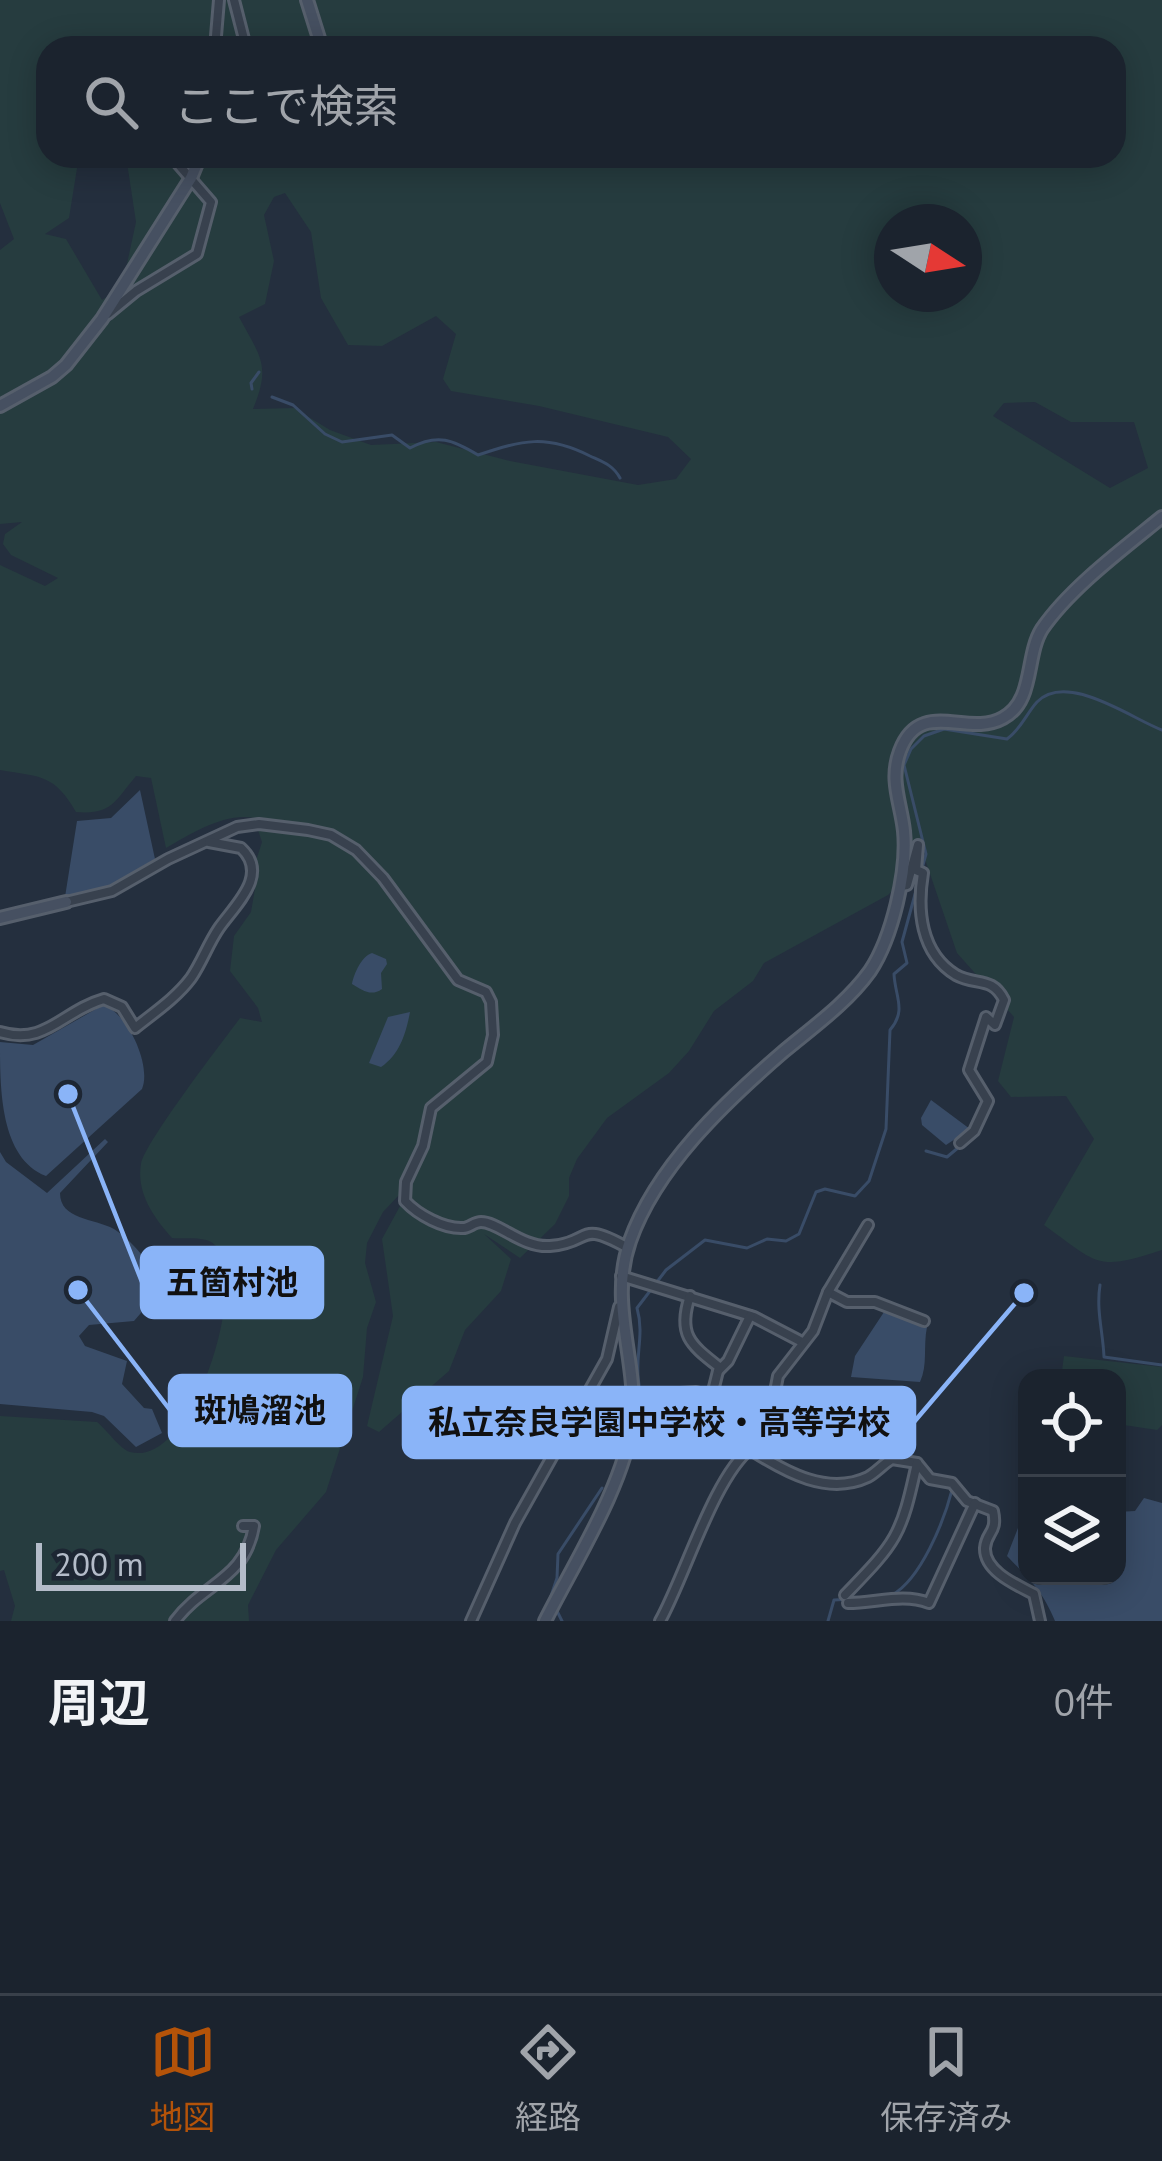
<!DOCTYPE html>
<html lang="ja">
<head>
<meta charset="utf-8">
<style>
	body { margin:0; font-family:"PT Sans","Noto Sans JP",sans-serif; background:#242b36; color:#f1f3f6 }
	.controls { position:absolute; right:36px; bottom:36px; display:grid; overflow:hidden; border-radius:24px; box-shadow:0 6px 30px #0003 }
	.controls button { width:108px; height:108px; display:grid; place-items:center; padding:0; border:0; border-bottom:3px solid #39404a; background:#1b232e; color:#f1f3f6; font:60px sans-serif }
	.compass { position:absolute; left:874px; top:204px; width:108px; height:108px; border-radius:50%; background:#1b232e; box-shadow:0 6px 30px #0003; rotate:102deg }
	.scale { position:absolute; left:36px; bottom:30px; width:210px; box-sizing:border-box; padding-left:12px; border:6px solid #b4bcc9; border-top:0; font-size:33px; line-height:42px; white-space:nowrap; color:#b4bcc9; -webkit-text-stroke:9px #1d2633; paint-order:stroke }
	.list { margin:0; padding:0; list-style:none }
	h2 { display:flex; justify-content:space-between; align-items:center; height:156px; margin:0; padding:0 48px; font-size:51px }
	h2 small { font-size:39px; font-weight:400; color:#a0a4aa }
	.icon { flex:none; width:66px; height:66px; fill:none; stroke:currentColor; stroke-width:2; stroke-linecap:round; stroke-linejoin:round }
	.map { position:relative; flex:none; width:1162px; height:1621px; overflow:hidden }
	.search { position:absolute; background:#1b232e; box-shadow:0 6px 30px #0003; left:36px; right:36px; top:36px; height:132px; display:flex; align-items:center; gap:30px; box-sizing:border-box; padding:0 42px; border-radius:36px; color:#a0a4aa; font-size:45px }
	.sheet { height:372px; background:#1b232e }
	nav { display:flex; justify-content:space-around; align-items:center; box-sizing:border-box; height:168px; border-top:3px solid #39404a; background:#1b232e; font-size:33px; color:#a0a4aa }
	nav a { display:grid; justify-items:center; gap:6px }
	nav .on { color:#b45309 }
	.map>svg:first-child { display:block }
</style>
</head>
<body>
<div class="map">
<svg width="1162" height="1621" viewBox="0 0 1162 1621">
	<rect width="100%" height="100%" fill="#242f3e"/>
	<g fill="#263c3f" fill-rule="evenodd">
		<path d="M0,0h1162v1250c-66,22 -64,14 -118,-25l50,-86 -28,-43 -55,1 -13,-16 16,-64 -57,-64 -32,-94 -37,36 -124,68 -11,18 -39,30 -25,40 -20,22 -62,45 -30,41 -8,19v18l-14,28 -35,34 -36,-24 27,25 -10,32 -36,39 -16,41 -70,61 -12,-6 26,-110 -11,-77 23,-42 -6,-2 -16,17 -16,31 -2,20 11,39 -9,26 -4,49 -37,115 -50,58 -28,55 1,16h-238l4,-15 -11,-36 -4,1v-155l97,6c10,8 23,27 33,30 66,18 126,-191 79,-211 -10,-4 -27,-2 -37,-3 -18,-20 -36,-45 -31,-74 4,-22 82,-123 99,-146l22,4 -4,-14 -28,-37 4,-35 17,-24 6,-35 -3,-10 8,-25 -8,-24c-28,-6 -64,16 -88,30l-15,-70 -15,-2c-21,25 -24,39 -60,36 -22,-38 -35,-35 -76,-42v-205l45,21 13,-8 -47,-23 -8,-11 2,-10 17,-12 -22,2v-274l14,-11 -14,-36zM48,48h1066v108h-988l10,66 -14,65 -20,13 -36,-61 -21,-5 24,-16 10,-62h-31zM285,193l26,39 10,66 27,47 34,1 54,-30 20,18 -13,45 8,12 88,15 129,31 23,22 -15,20 -38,6 -128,-24 -74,-19 -65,3 -41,-15 -36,-22 -41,1c18,-44 8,-51 -14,-92l26,-13 9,-43 -10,-46 10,-18zM892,222h72v72h-72zM1035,402l36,20h63l14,46 -38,20 -117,-72 11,-13z"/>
		<path d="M1064,1356l98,11v58l-5,5 -40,-6v-46h-56z"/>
	</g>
	<g fill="#394c67">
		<path d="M140,790l15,69 -47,28 -43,10 12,-76 34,-3z"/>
		<path d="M372,953l14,6 1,5 -6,9 1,16c-11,8 -20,1 -30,-5 2,-11 10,-28 20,-31z"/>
		<path d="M103,1005c24,7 49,60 39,84l-96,87c-46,-18 -46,-87 -46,-134l33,3z"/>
		<path d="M410,1012c-4,21 -10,42 -29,55l-12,-4 19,-46z"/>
		<path d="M931,1100l39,29 -24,16 -24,-20 -1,-7z"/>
		<path d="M105,1139l3,3 -48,51c0,27 34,25 54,36 16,10 33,30 41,46l-3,25 -18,21 -45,4 -10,11 6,10 42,15 -5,23 22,24 8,1 10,24 -26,14 -32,-31 -12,-4 -92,-8v-252l6,10 41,31z"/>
		<path d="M884,1312l43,15c-4,19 1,38 -7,55l-69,-5 4,-21z"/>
		<path d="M1144,1498l18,5v118h-107c-13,-31 -25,-41 -48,-65l20,-51v71h90v-64l18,-1z"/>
	</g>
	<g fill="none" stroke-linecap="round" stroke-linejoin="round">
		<g stroke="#394c67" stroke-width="3">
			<path d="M252,389l-1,-6 8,-11"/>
			<path d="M272,397l21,8 32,29 17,8 50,-7 18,13c28,-15 43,-8 68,7 45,-15 68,-21 112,1 13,6 23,9 30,22"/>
			<path d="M926,1151l21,6 12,-10 -3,-7"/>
			<path d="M1100,1285c-4,25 3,47 4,72l58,8"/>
			<path d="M639,1385c-5,-28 6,-49 -2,-77l29,-38 39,-30 42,8 20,-9 19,2 13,-7 17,-42 9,-3 30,7 14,-15 17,-52 4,-99c17,-20 5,-33 4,-56l13,-11 -5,-21 24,-88 -22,-89 7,-16 13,-13 20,-7 63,10c15,-11 19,-25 30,-37 30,-31 95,17 125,28"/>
			<path d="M620,1486l18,-53 2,-28"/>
			<path d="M892,1595c29,-16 52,-74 60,-105"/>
			<path d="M551,1596l6,-18 1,-24 44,-66"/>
			<path d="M557,1611l5,10"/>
			<path d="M828,1621l6,-21 19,-1"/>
		</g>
		<g stroke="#565f6c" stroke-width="14">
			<g id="street">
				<path d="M234,0l12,47"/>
				<path d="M215,48l4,-48"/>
				<path d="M108,314l28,-23 61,-37 14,-52 -33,-38v-8"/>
				<path d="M901,886l6,-1 11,-40 -2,25 7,3c-6,36 -3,80 33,102 20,11 36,1 48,25l-9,25 -9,-8 -17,53 19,31 -14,30 -14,12"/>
				<path d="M66,902l46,-11 56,-32 69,-32 22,-3 49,6 23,5 25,15 27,28 75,102 28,12 5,10 2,33 -6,27 -56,46 -8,38 -17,36 -1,19c13,14 39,28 58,27 6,0 11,-6 18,-6 18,0 41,26 69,24 43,-3 26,-27 78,2"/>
				<path d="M0,1032c46,14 62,-21 104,-33l18,8 13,21c20,-16 41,-30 56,-50 11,-16 17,-34 28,-50 16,-23 51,-53 22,-80l-32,-6"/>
				<path d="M621,1276l133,41 48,25"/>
				<path d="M828,1292l19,10h28l49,19"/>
				<path d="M690,1296c-13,39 1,49 29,71l-7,28"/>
				<path d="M719,1370l9,-9 22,-45"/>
				<path d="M632,1396l64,-4 46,12 10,15 2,33c32,20 74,44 114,25 9,-5 15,-13 24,-18l25,4 13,16 22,4 15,18 26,10c5,22 -7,21 -8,37 -1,24 34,38 49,46l6,27"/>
				<path d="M749,1410l24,-8 5,-26 35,-45 15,-39 40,-67"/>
				<path d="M845,1595c52,-54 56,-58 72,-132"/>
				<path d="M848,1603c28,0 55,-10 81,0l46,-100"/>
				<path d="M175,1621c28,-38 70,-41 79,-95h-11"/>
				<path d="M471,1621l44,-98 92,-164 12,-52"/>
				<path d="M660,1621c25,-45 54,-144 91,-173"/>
			</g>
		</g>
		<g stroke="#565f6c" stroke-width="16">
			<g id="secondary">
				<path d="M307,0l15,48"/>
				<path d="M245,48h2"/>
				<path d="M0,406l52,-29 14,-12 36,-46 89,-141 9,-22"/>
				<path d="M0,918l66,-16"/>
				<path d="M545,1621c28,-56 81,-139 87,-200 6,-62 -24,-117 -2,-180 26,-74 95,-139 153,-189 30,-25 64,-49 87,-81 22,-33 38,-100 34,-140 -3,-28 -15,-51 -4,-80 20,-54 67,-13 103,-33 32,-17 22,-62 39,-89 28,-41 82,-81 120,-112"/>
			</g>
		</g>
		<use href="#street" stroke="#38414e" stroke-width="8"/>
		<use href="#secondary" stroke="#465061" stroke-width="10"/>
	</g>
	<path fill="none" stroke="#8ab4f8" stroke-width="4.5" d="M68 1094L142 1282M78 1290L170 1410M1024 1293L914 1422"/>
	<g fill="#8ab4f8" stroke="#1d2633" stroke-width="4.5">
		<circle cx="68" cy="1094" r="12"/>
		<circle cx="78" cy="1290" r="12"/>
		<circle cx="1024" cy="1293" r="12"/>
	</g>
	<g fill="#8ab4f8" stroke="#8ab4f8" stroke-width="4.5">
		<rect x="142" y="1248" width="180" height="69" rx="12"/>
		<rect x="170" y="1376" width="180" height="69" rx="12"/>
		<rect x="404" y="1388" width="510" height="69" rx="12"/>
	</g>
	<g font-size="33" text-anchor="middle" font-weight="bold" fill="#111">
		<text x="232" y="1294">五箇村池</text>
		<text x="260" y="1422">斑鳩溜池</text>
		<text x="659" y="1434">私立奈良学園中学校・高等学校</text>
	</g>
</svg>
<div class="controls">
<button><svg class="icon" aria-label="locate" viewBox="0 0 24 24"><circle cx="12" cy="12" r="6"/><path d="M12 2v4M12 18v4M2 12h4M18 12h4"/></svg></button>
<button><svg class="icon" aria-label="layers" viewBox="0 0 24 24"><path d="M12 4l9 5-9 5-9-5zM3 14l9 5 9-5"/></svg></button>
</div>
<svg class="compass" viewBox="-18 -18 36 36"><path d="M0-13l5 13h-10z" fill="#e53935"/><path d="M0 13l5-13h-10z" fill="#a0a4aa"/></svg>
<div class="scale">200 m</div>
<div class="search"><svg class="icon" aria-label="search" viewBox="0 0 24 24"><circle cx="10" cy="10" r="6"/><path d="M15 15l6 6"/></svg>ここで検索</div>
</div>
<section class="sheet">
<h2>周辺<small>0件</small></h2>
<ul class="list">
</ul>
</section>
<nav>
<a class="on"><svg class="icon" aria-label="map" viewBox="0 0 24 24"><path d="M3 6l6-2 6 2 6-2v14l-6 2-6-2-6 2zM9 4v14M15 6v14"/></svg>地図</a>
<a><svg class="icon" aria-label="directions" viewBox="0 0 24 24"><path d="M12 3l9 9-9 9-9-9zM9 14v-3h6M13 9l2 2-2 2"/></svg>経路</a>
<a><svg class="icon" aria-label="saved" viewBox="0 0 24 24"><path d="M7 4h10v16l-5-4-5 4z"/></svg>保存済み</a>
</nav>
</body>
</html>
